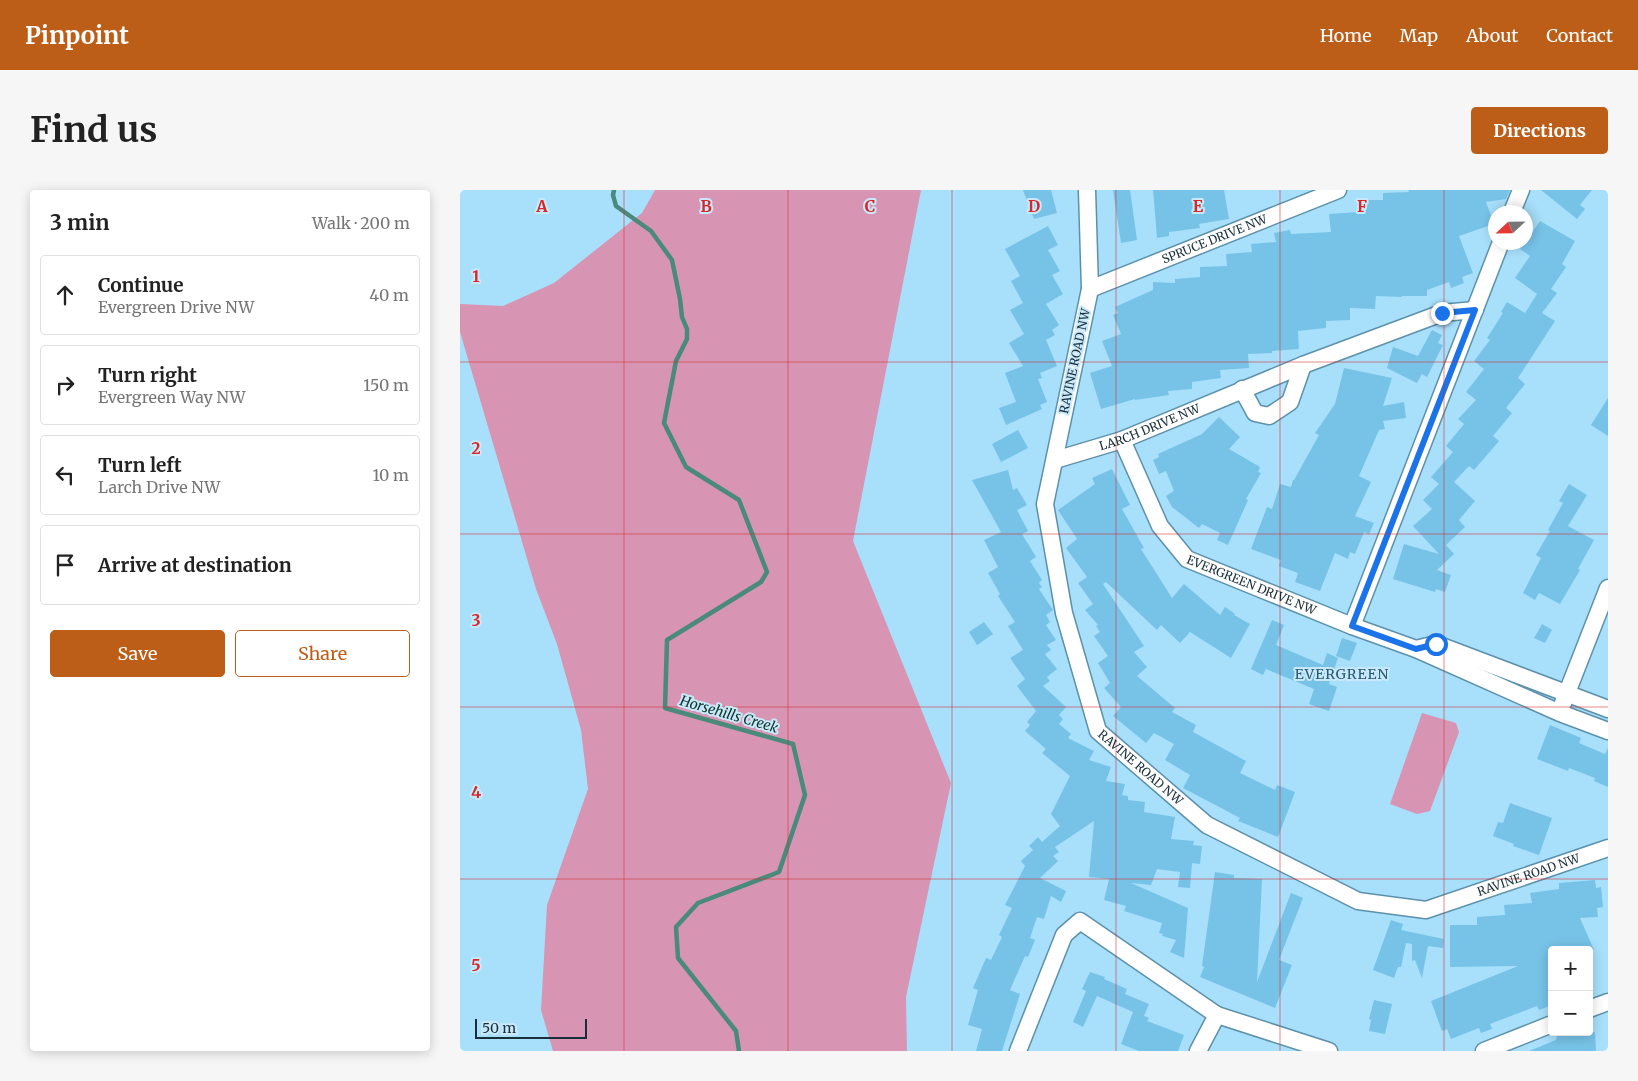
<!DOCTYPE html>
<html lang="en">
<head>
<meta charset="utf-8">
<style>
	body { margin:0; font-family:Merriweather,serif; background:#f6f6f6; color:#222 }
	.controls { position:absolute; right:15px; bottom:15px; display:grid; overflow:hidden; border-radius:5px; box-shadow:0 2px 12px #0003 }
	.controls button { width:45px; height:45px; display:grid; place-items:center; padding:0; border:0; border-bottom:1px solid #e0e0e0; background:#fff; color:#222; font:25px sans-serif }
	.compass { position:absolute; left:1028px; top:15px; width:45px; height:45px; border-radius:50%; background:#fff; box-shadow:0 2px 12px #0003; rotate:248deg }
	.scale { position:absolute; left:15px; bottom:12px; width:112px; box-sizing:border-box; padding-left:5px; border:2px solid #182e39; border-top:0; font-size:14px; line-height:18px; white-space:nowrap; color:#182e39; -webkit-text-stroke:4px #c9e9fa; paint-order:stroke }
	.stop { position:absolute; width:15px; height:15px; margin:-11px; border:4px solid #1a73e8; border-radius:50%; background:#fff }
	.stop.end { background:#1a73e8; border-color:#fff; box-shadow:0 1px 5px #0008 }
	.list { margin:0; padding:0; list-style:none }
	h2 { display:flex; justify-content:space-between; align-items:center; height:65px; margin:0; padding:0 20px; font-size:21px }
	h2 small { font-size:16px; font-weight:400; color:#767676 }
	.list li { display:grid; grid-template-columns:32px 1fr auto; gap:15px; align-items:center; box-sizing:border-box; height:80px; margin:0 10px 10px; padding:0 10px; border:1px solid #e0e0e0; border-radius:5px }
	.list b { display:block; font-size:19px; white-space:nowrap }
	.list p { margin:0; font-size:16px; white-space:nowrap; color:#767676 }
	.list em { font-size:16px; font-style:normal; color:#767676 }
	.actions { display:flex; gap:10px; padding:15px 20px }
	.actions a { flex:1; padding:11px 0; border:1px solid #bd5e18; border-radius:5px; text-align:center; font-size:18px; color:#bd5e18 }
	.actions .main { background:#bd5e18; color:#fff }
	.icon { flex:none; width:28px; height:28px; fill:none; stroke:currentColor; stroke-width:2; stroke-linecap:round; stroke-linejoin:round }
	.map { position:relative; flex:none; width:1148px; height:861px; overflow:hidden; border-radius:5px }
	header { display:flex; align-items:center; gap:30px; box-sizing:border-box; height:70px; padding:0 25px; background:#bd5e18; color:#fff }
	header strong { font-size:24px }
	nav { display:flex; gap:28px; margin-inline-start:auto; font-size:18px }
	.intro { display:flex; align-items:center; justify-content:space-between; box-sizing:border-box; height:120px; padding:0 30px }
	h1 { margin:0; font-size:35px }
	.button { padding:12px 22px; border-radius:5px; background:#bd5e18; color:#fff; font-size:18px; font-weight:700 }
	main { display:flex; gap:30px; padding:0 30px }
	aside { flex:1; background:#fff; border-radius:5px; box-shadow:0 2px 12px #0003 }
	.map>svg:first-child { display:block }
</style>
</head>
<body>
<header>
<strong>Pinpoint</strong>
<nav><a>Home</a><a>Map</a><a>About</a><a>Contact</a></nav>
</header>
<div class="intro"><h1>Find us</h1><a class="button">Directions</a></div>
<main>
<aside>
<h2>3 min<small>Walk · 200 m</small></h2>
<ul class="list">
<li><svg class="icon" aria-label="ahead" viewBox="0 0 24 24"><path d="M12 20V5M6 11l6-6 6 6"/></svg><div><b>Continue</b><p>Evergreen Drive NW</p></div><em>40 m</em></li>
<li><svg class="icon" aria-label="right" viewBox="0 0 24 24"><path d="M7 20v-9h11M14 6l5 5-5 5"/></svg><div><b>Turn right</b><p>Evergreen Way NW</p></div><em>150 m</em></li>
<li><svg class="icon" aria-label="left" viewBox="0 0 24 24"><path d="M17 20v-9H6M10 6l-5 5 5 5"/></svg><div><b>Turn left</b><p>Larch Drive NW</p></div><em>10 m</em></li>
<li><svg class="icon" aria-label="arrive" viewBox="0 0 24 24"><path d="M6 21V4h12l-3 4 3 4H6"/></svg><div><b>Arrive at destination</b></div></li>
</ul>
<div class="actions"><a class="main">Save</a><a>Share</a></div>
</aside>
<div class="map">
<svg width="1148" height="861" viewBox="0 0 1148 861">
	<rect width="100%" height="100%" fill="#a8dffb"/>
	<g fill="#d795b3">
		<path d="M195,0h266l-68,351 98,242 -45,214 1,54h-354l-12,-41 6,-105 41,-116 -7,-59 -24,-86 -21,-55 -76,-257v-28l43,2 51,-23 88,-70z"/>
		<path d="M962,523l34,10 3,9 -29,79 -13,3 -27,-10z"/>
	</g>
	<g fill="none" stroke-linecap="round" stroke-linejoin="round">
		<path stroke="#498a7b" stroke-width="4.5" d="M154,0l-1,5 3,11 35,25 21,29 8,39 2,18 5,12v10l-11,22 -12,62 22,44 53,33 28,72 -6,10 -94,58 -2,68 128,36 12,51 -26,77 -81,31 -22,24 2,31 58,73 3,20"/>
	</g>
	<g fill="#77c3e8">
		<path d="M563,0h28l6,23 -23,6z"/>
		<path d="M653,0h17l7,50 -16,3z"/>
		<path d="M693,0h71l5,29 -30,5 1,4 -31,4v4l-12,2z"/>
		<path d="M948,0h102l-4,9 -20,3 8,22 -35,12 14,37 -11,4 2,6 -13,5 -2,-6 -22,8v6h-25v1l-26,-1 -1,13 -25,-1v12l-24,1v7l-28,3 1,18 -27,2v2l-24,1 1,14 -29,2 1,8 -29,4v7l-24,2 1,4 -34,5v-1l-34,10 -11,-36 22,-7 -10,-25 19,-7 -8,-19 5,-2 -3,-6 38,-17v-8l22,1v-4l25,-2v-10l27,-1 -1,-12 26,-2 -1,-8 25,-2 -2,-9 16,-3 1,4 40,-2 -2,-18 30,-2v-12h24v-7l26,-1z"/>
		<path d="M1081,0h51l-12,15 5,4 -8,10z"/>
		<path d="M1080,31l35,20 -13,23 4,3 -15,22 6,4 -15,20 13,8 -37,57 7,6 -19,24 6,5 -19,23 6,5 -25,29 -5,-4 -15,16 21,19 -16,19 6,7 -19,18 8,9 -17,16 14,5 -6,17 -9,-3 -1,3 -42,-13 11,-35 35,10 -26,-28 19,-17 -9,-9 16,-16 -8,-7 22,-25 -7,-6 18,-22 -6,-5 18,-19 -10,-8 18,-23 -10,-8 16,-21 -3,-2 16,-25 -2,-1 6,-10 18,11 12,-19 -22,-16 15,-22 -10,-7z"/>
		<path d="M588,36l10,19 -10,5 12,21 -8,4 11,19 -17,10 13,21 -7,5 3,5 -9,5 11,26 -17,7 2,5 -4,1 9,23 -7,3 2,4 -36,16 -7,-17 17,-6 -11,-29 18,-7 -14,-23 15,-9 -14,-24 13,-7 -12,-22 9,-5 -15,-27z"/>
		<path d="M972,140l10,5 -4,8 5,2 -16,32 -5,-3 -5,9 -30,-15 6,-21 25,9z"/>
		<path d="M884,178l48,10 -9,28 21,-4 2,16 -23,3 2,8 -6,1 -20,46 12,6 -16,34 19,7 -5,11 -5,-2 -9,22 -5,-2 -2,7 -13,-6 -15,38 -25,-9 3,-9 -19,-7 2,-6 -30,-11 16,-42 5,2 8,-25 11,3 2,-7h1l25,-45 -4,-2 20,-29z"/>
		<path d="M1148,208v38l-17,-11z"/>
		<path d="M759,227l21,20 -11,12 31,18 -2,5 3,1 -15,26 2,1 -20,45 -11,-5 3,-7 -18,-9 -3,4 -27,-21 -6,-11 8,-5 -8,-20 -7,3 -6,-14 6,-3 -1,-3 44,-20z"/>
		<path d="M558,240l10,18 -27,14 -9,-18z"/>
		<path d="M652,279l18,36 -8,4 22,39 -3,1 31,49 12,-14 36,31 5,-8 10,7 -1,1 16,9 -19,34 -41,-26 -10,11 -19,-18 -4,5 -51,-48 -3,2 41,62 -10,6 13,15 -10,9 38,32 -3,4 24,13 -3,7 53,29 -6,12 35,17 2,-5 18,7 -17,45 -40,-16 2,-3 -57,-30 7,-13 -25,-15 9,-16 -20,-11 -8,10 -33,-27 8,-9 -17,-19 6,-5 -12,-20 10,-7 -14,-20 6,-4 -4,-6 2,-1 -13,-15 8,-6 -15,-21 9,-6 -21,-29 11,-9 -19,-29 37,-26 -3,-6z"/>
		<path d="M548,280l5,20 4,-2 10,17 -10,5 11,21 -6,3 14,23 -6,4 12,19 -3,3 3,4 -3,2 14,21 -7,5 4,7 -4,3 10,15 -9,5 4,5 -6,4 12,15 -10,8 3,4 -7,5 23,21 -7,8 4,4 -4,5 12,10 -3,4 26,13 -5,9 22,7 -5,14 19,3 -3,11 6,1v4l17,2 -1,10 31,5 -4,22 23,2 -1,4 9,1 -2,18 -8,-1 -2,25 -12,-1 2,-15 -23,-3 -6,16 -20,-2 57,25 -4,50 -14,-6 6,-12 -14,-4 1,-2 -4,-1 3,-10 -38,-12 2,-5 -22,-6 5,-21 -20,-2 5,-56 -39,26 4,5 -6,4 5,5 -18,17 26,13 -5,11 -10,-6 -7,23 -7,-2 -7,21 5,2 -7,17 -3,-1 -15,34 10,4 -18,57h-26l6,-22 -14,-4 10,-35 -5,-2 13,-30 5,2 11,-23 -3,-2 13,-27 -7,-3 20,-39 -4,-5 12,-11 -4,-4 9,-9 4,5 18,-16 -9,-12 19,-38 -28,-23 4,-4 -21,-18 5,-6 -3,-3 9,-11 -19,-25 8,-7 -15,-21 13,-8 -15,-24 7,-4 -17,-26 2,-2 -12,-21 10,-6 -14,-27 17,-8 -29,-52z"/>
		<path d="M1109,294l18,11 -19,31 26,14 -16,29 2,1 -20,34 -21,-11 -4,7 -12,-7 18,-35 -5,-3 14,-24 -2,-1 15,-27 -4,-2z"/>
		<path d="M812,430l12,5 -8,20 47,20 4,-12 11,5 -9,26 8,3 -8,24 -20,-7 5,-15 -48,-20 -3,6 -12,-6z"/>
		<path d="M524,432l9,12 -16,11 -8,-13z"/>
		<path d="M1082,434l10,6 -7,13 -11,-5z"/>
		<path d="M882,448l15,5 -7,18 -14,-5z"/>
		<path d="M1090,535l31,13 -2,5 26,11 3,-6v39l-14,-6 1,-3 -26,-10 -1,3 -31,-12z"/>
		<path d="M1050,613l42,15 -13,37 -26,-9 1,-2 -21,-8 5,-14 5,1z"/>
		<path d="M755,682l19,3v3l28,1 -5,103 34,-89 12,5 -24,62 13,5 -17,43 -75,-31 4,-10 -2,-1z"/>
		<path d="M1135,690l1,8 5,-1 2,20 -6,1 1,9 -18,1 14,32h-42v55l-13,5 -2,-4 -47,18 2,5 -11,4 -2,-5 -28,11 -4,-10 -5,2 -11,-30 87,-35 -68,1v-42h27v-8l28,-2 -1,-10 28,-2 -2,-10 29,-4v-6z"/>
		<path d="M931,730l12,4 -2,6 43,9 -1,9 -15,-2 -6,32 -7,-18 -3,1v-17l-6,-1 -5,24h-3l-4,11 -21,-8z"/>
		<path d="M630,782l15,5 -1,2 23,10 -2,5 24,10 -5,12 5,2 -2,3 37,14 -6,16h-39l-18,-7 12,-32 -36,-16 -14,31 -10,-5 13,-31 -4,-2z"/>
		<path d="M914,810l18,4 -7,30 -16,-3 2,-11 -2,-1z"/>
		<path d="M1120,842h15l1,19h-67l27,-11 1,-5z"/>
	</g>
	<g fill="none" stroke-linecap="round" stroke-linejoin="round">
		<g stroke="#5c91ab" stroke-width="19">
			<g id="minor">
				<path id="s1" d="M627,0l3,99 -45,215 19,109 34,118 109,94 151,76 68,9 182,-62"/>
				<path d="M1052,22l9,-22"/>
				<path id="s2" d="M630,99l248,-99"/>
				<path d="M782,199l13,24 14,3 21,-14 13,-37"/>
				<path id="s3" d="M662,250l38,86 27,33 165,67 64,23 144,64 48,18"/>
				<path id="s4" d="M595,270l67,-20 181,-75 139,-52 33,-3"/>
				<path d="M892,436l149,-384"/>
				<path d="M956,459l20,-5 172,65"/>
				<path d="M1103,513l45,-115"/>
				<path d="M1129,819l19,-7"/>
				<path d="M558,861l46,-116 16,-14 137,94 112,36"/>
				<path d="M738,861l19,-36"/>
				<path d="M1024,861l68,-27"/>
			</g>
		</g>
		<use href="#minor" stroke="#fff" stroke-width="16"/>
	</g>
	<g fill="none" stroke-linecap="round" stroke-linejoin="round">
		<path stroke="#1a73e8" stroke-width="6" d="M976,454l-20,5 -64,-23 123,-316 -33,3"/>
	</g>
	<path fill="none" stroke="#d62828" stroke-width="1" stroke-opacity="0.55" d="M164,0v861M328,0v861M492,0v861M656,0v861M820,0v861M984,0v861M0,172h1148M0,344h1148M0,517h1148M0,689h1148"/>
	<g text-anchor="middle" stroke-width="4" stroke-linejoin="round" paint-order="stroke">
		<g font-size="12" fill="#182e39" stroke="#c9e9fa">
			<text dy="4" stroke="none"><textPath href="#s2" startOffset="134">SPRUCE DRIVE NW</textPath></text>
			<text transform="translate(615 171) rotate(-78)" y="4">RAVINE ROAD NW</text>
			<text dy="4" stroke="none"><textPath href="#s4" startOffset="100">LARCH DRIVE NW</textPath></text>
			<text dy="4" stroke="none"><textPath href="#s3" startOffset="206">EVERGREEN DRIVE NW</textPath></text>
			<text dy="4" stroke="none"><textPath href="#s1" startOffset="608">RAVINE ROAD NW</textPath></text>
			<text dy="4" stroke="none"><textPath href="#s1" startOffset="1042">RAVINE ROAD NW</textPath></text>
		</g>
		<g font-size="14" letter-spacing="1" fill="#265b73" stroke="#c9e9fa">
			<text x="882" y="489">EVERGREEN</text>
		</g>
		<g font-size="14" font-style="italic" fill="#0d3529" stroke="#c9e9fa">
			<text transform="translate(269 524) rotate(16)" y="5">Horsehills Creek</text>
		</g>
	</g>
	<g font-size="16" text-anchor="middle" font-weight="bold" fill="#d62828" stroke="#c9e9fa" stroke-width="4" stroke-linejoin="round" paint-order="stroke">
		<text x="82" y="22">A</text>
		<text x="246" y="22">B</text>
		<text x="410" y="22">C</text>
		<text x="574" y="22">D</text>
		<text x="738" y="22">E</text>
		<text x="902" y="22">F</text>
		<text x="16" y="92">1</text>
		<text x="16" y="264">2</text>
		<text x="16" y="436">3</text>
		<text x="16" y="608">4</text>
		<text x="16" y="781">5</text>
	</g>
</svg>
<div class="controls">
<button>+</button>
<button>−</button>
</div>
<svg class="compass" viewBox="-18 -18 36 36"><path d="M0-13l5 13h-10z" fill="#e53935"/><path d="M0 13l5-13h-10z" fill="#767676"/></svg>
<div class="scale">50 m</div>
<div class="stop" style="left:976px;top:454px"></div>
<div class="stop end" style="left:982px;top:123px"></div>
</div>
</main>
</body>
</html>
